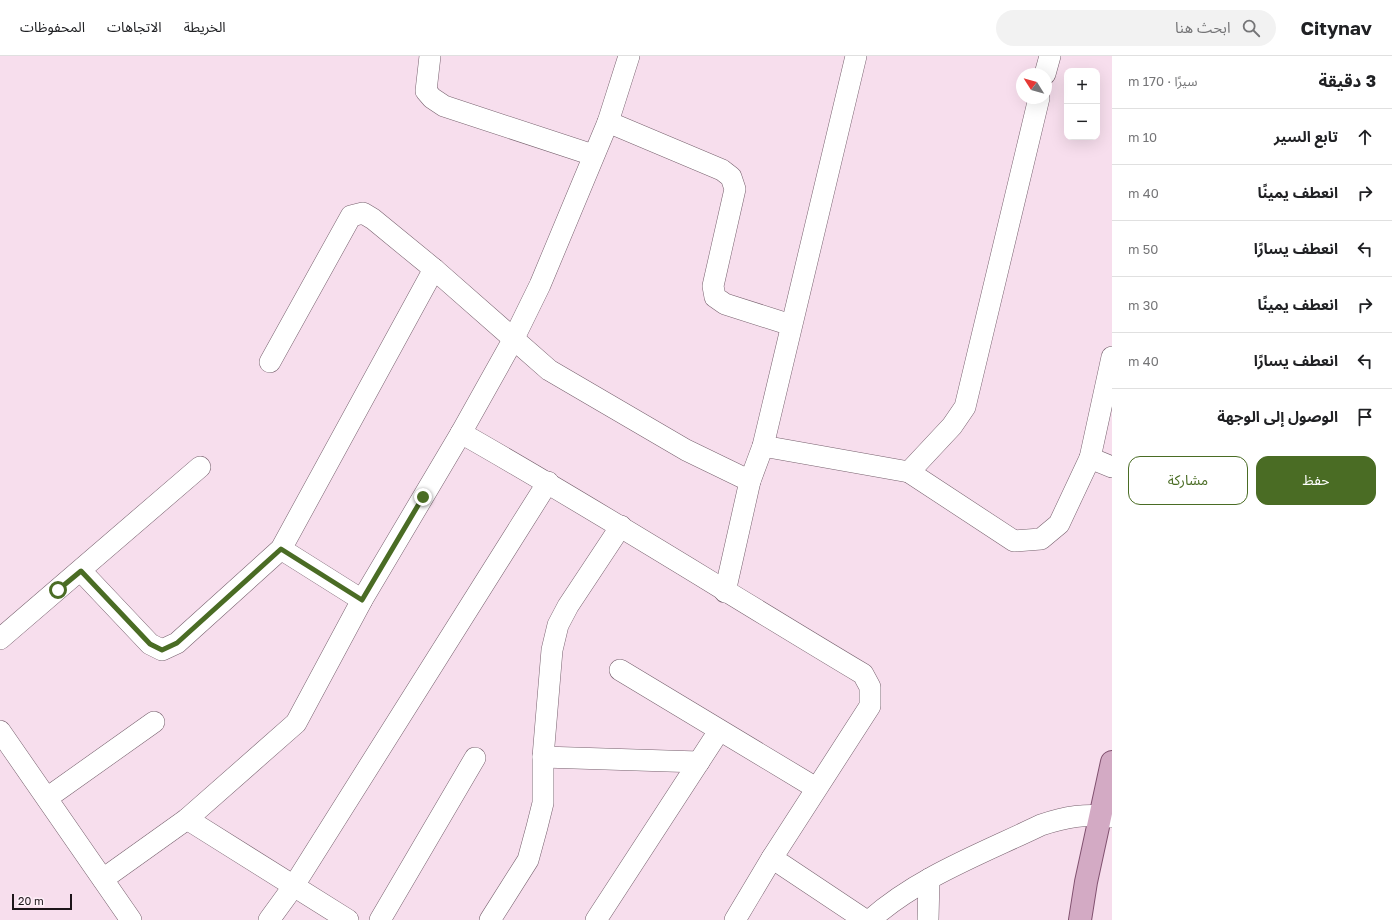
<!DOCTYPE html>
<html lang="ar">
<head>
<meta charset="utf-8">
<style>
	body { margin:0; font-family:"Golos Text","Noto Sans Arabic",sans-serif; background:#f2f2f2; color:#202124; direction:rtl }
	.controls { position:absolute; right:12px; top:12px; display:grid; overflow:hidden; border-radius:8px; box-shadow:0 4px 16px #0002 }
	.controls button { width:36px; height:36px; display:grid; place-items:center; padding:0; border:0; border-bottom:1px solid #e0e0e0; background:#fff; color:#202124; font:20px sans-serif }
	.compass { position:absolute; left:1016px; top:12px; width:36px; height:36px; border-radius:50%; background:#fff; box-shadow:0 4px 16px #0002; rotate:307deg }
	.scale { position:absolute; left:12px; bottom:10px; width:60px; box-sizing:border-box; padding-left:4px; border:2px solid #1d151a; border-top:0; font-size:11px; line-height:14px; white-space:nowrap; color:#1d151a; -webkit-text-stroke:3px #feeff8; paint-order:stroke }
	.stop { position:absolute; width:12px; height:12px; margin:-9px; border:3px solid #4a6c24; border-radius:50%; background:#fff }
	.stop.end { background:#4a6c24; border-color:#fff; box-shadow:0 1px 4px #0008 }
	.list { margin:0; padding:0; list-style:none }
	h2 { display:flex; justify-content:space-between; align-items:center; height:52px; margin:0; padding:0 16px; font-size:17px }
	h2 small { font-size:13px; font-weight:400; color:#757577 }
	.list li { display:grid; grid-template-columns:26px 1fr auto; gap:12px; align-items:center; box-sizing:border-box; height:56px; padding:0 16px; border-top:1px solid #e0e0e0 }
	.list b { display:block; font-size:15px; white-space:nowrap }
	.list em { font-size:13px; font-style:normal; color:#757577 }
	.actions { display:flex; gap:8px; padding:12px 16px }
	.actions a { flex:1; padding:9px 0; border:1px solid #4a6c24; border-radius:12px; text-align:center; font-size:14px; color:#4a6c24 }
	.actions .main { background:#4a6c24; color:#fff }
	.icon { flex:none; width:22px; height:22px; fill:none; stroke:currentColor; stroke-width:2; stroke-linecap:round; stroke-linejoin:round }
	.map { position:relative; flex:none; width:1112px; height:864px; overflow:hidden; direction:ltr }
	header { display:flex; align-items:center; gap:24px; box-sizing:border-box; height:56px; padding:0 20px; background:#fff; border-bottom:1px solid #e0e0e0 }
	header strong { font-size:19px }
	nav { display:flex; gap:22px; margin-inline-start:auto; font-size:14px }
	.search { width:280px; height:36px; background:#f2f2f2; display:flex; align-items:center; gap:10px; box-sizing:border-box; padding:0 14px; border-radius:22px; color:#757577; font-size:15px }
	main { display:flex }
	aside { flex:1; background:#fff }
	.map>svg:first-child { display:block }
</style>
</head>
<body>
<header>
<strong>Citynav</strong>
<div class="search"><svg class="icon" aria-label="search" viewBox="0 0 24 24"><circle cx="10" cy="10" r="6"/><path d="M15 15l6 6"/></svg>ابحث هنا</div>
<nav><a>الخريطة</a><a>الاتجاهات</a><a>المحفوظات</a></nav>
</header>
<main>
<aside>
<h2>3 دقيقة<small>سيرًا · 170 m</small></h2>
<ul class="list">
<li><svg class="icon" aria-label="ahead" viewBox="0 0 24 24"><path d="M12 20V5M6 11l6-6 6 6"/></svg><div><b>تابع السير</b></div><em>10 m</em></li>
<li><svg class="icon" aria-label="right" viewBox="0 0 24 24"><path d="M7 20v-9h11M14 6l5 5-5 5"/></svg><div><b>انعطف يمينًا</b></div><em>40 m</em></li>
<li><svg class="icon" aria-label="left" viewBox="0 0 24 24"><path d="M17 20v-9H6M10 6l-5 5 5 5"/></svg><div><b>انعطف يسارًا</b></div><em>50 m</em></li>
<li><svg class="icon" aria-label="right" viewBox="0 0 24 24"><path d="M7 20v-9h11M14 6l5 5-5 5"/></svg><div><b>انعطف يمينًا</b></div><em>30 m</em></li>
<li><svg class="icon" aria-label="left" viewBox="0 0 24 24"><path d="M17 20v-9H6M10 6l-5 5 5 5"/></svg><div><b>انعطف يسارًا</b></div><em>40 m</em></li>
<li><svg class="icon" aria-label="arrive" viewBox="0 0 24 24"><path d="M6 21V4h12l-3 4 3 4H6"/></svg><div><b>الوصول إلى الوجهة</b></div></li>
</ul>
<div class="actions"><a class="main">حفظ</a><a>مشاركة</a></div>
</aside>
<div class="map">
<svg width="1112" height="864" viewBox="0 0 1112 864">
	<rect width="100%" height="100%" fill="#f7deed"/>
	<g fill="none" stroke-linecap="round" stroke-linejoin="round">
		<g stroke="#77616e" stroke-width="22">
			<g id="minor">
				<path d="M430,0l-4,35 6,7 12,8 149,49"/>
				<path d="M1045,18l5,-18"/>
				<path d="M608,66l114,48 9,7 4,12 -22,97 2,11 10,7 66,21"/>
				<path d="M1112,301l-22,101 22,9"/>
				<path d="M270,306l81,-146 12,-3 10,6 61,50 115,101 137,80 64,31"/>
				<path d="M461,377c136,77 268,161 402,241l7,13v19l-98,152 93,62"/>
				<path d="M763,390l146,26 43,-46 13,-19 74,-309"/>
				<path d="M909,416l105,69 27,-2 18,-15 31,-66"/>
				<path d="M281,493l81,51"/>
				<path d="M81,515l69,73 12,6 15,-7 104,-94 153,-280"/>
				<path d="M725,536l25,-111 13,-35 93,-390"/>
				<path d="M0,583l200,-172"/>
				<path d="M620,614l196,118"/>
				<path d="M0,675l131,189"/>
				<path d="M543,701l156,5"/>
				<path d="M47,742l107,-76"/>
				<path d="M187,763l161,101"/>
				<path d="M103,823l84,-60 109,-96 66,-123 99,-167 52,-93 27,-55 68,-163 21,-66"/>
				<path d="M269,864l24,-33 255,-405"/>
				<path d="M380,864l95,-162"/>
				<path d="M490,864l38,-60 9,-33 6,-24v-46l9,-107 6,-25 10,-19 53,-80"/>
				<path d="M596,864l123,-189"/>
				<path d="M735,864l37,-62"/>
				<path d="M870,864c48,-43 113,-67 171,-95 24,-8 45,-12 71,-8"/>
				<path d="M928,864l1,-41"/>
			</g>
		</g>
		<g stroke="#80516f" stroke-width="24">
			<path id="major" d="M1080,864l6,-38 26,-120"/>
		</g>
		<use href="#minor" stroke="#fff" stroke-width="21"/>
		<use href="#major" stroke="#d3aac4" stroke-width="22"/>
	</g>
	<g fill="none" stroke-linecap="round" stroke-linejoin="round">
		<path stroke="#4a6c24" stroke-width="5" d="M58,534l23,-19 69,73 12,6 15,-7 104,-94 81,51 61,-103"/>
	</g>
</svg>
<div class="controls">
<button>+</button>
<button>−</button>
</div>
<svg class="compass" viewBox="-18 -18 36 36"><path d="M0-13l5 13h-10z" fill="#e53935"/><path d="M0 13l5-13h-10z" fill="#757577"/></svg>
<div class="scale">20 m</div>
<div class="stop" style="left:58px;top:534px"></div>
<div class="stop end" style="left:423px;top:441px"></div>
</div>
</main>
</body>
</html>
